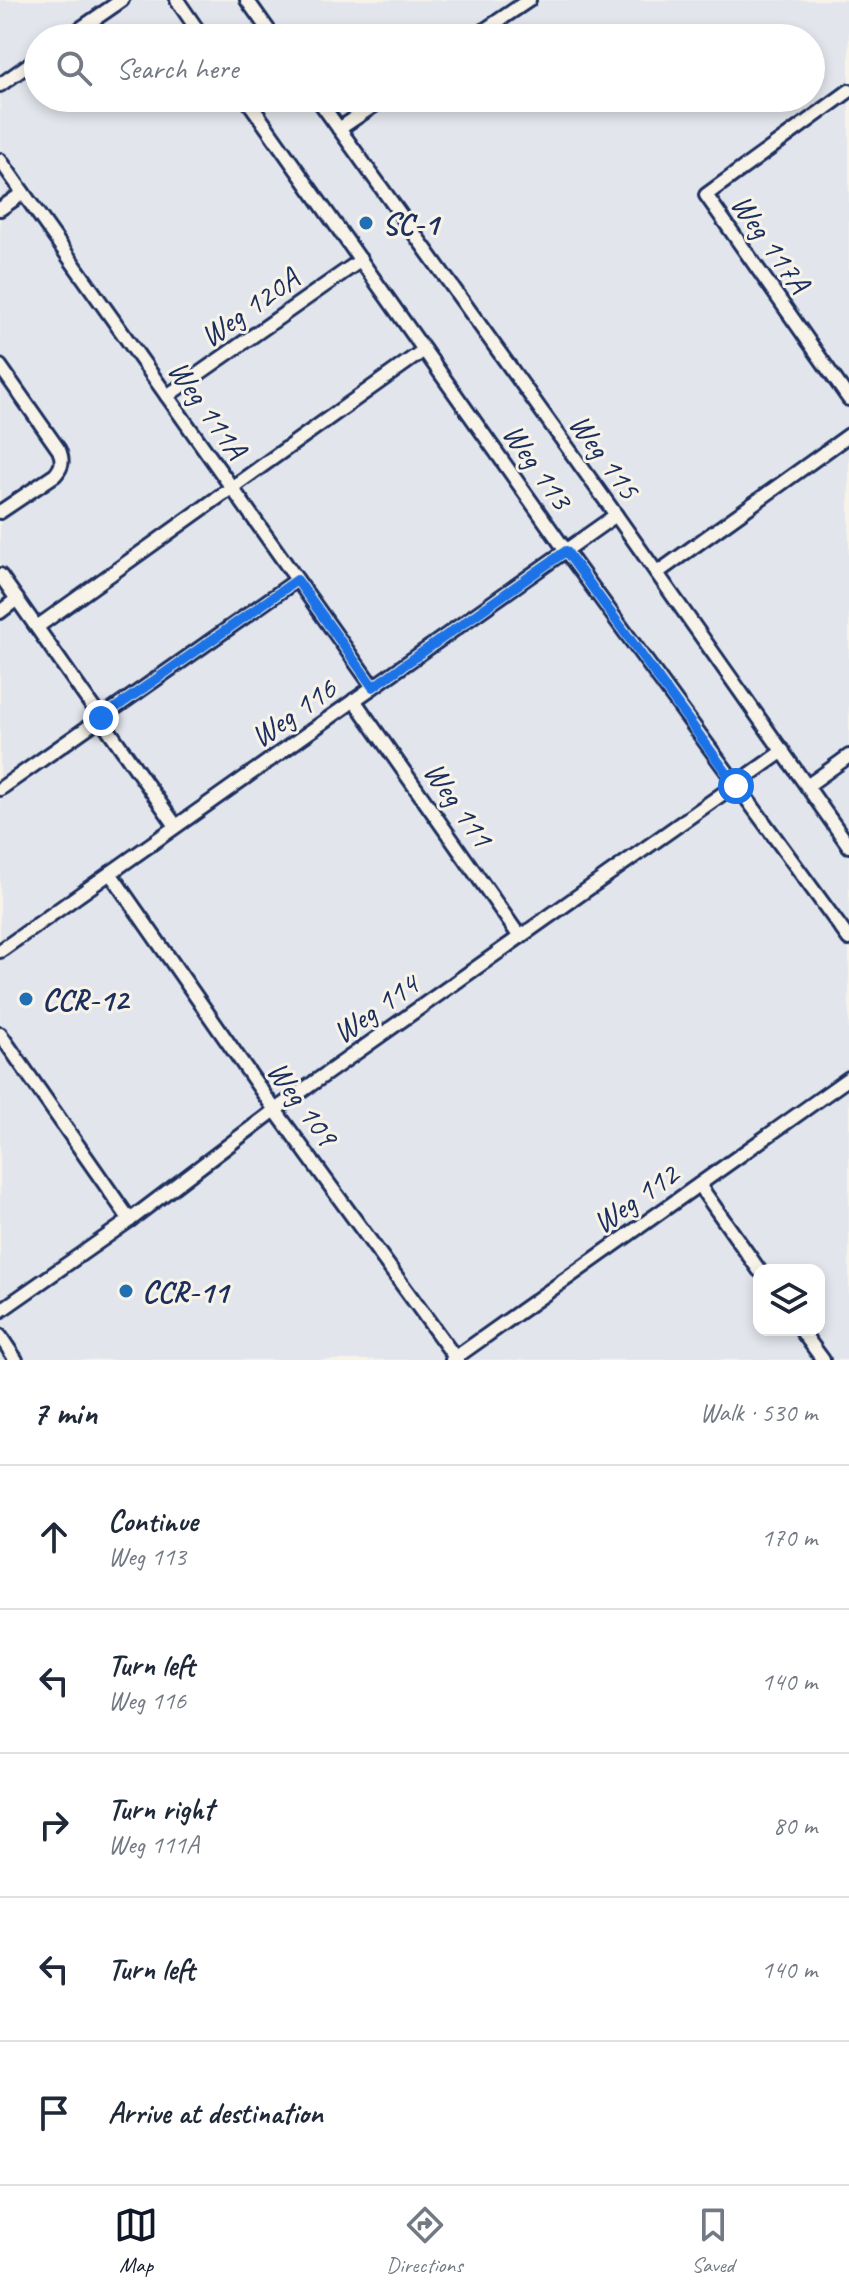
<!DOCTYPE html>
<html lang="en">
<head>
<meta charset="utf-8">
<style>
	body { margin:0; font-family:Caveat,sans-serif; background:#f2f2f3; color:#1f2937 }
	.controls { position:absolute; right:24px; bottom:24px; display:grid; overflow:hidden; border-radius:16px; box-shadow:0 4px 12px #0003 }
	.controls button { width:72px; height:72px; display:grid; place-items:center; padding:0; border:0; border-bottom:2px solid #e0e1e3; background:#fff; color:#1f2937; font:40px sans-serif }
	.stop { position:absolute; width:24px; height:24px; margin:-18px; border:6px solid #1a73e8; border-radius:50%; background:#fff }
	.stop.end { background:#1a73e8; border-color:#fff; box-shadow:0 2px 8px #0008 }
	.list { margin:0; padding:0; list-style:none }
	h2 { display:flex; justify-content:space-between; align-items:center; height:104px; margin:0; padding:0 32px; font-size:34px }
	h2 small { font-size:26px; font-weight:400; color:#747a83 }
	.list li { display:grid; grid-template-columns:52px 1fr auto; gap:24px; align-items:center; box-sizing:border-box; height:144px; padding:0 32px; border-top:2px solid #e0e1e3 }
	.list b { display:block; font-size:30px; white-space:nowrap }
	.list p { margin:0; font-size:26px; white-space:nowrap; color:#747a83 }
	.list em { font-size:26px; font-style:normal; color:#747a83 }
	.icon { flex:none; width:44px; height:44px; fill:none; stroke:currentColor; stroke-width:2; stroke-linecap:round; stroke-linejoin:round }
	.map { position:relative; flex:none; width:849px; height:1360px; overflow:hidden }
	.search { position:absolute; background:#fff; box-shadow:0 4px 12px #0003; left:24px; right:24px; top:24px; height:88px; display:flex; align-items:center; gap:20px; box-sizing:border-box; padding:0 28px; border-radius:44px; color:#747a83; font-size:30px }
	.sheet { height:824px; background:#fff }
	nav { display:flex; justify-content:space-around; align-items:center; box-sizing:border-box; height:112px; border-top:2px solid #e0e1e3; background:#fff; font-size:22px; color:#747a83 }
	nav a { display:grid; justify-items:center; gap:4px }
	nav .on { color:#111827 }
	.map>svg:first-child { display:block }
</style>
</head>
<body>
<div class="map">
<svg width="849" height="1360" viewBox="0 0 849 1360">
	<rect width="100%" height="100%" fill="#f7f3e8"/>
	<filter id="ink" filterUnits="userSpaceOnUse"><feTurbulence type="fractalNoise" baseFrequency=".0125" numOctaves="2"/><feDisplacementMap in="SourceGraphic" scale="16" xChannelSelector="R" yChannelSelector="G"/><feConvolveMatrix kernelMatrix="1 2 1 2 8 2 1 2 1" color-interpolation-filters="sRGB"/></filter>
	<g filter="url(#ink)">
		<path fill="#e2e6ec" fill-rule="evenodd" d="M0,0h849v1360h-849zM38,38h773v60h-773zM759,1270h60v60h-60z"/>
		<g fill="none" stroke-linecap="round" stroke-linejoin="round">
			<g stroke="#1b2f5e" stroke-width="18">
				<g id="minor">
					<path d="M177,0l26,38"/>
					<path d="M247,0l27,38"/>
					<path d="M67,38l55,-38"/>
					<path d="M473,38l56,-38"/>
					<path d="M0,85l38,-27"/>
					<path d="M849,91l-143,104 143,204"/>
					<path d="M246,98l320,453 283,388"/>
					<path d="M317,98l299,417 233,331"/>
					<path d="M339,129l46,-31"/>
					<path d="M0,160l373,527"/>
					<path d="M0,209l23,-16"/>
					<path d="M0,366l59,84c4,10 4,16 -4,25l-55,37"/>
					<path d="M167,396l194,-136"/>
					<path d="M657,573l192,-138"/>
					<path d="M0,575l176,251"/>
					<path d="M0,612l17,-13"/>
					<path d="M37,627l387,-277"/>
					<path d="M354,700l166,237"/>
					<path d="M807,786l42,-30"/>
					<path d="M0,789l297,-209"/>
					<path d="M110,873l165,237 182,250"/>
					<path d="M0,951l616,-436"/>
					<path d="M0,1034l130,186"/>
					<path d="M699,1185l60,85"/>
					<path d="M0,1311l130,-91 145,-110 508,-359"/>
					<path d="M801,1330l22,30"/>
					<path d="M0,1336l16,24"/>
					<path d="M452,1360l397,-282"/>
				</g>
			</g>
			<use href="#minor" stroke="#f7f3e8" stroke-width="12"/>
		</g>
	</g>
	<g fill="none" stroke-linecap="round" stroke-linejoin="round" filter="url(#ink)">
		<path stroke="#1a73e8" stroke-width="10" d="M101,718l196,-138 76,107 193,-136 170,235"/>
	</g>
	<g fill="#1f6fb2" stroke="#f7f3e8" stroke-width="3">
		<circle cx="366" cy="223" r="8"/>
		<circle cx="26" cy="999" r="8"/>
		<circle cx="126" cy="1291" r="8"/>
	</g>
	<g text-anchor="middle" stroke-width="6" stroke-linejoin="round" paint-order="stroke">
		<g font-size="32" font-weight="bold" fill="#1b2f5e" stroke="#f7f3e8" text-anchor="start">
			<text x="382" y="234">SC-1</text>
			<text x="42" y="1010">CCR-12</text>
			<text x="142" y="1302">CCR-11</text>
		</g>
		<g font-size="32" fill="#1b2f5e" stroke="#f7f3e8">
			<text transform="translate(771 243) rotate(55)" y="11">Weg 117A</text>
			<text transform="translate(249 307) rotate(-35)" y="11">Weg 120A</text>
			<text transform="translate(208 409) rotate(55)" y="11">Weg 111A</text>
			<text transform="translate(605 456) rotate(54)" y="11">Weg 115</text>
			<text transform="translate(538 466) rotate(55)" y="11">Weg 113</text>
			<text transform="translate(293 712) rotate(-35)" y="11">Weg 116</text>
			<text transform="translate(459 804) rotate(55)" y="11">Weg 111</text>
			<text transform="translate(375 1008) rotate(-35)" y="11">Weg 114</text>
			<text transform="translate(303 1103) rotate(54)" y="11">Weg 109</text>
			<text transform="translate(635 1198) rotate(-35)" y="11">Weg 112</text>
		</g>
	</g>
</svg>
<div class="controls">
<button><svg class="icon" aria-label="layers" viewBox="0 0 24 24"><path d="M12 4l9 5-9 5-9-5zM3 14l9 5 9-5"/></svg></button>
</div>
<div class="stop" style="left:736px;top:786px"></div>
<div class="stop end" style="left:101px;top:718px"></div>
<div class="search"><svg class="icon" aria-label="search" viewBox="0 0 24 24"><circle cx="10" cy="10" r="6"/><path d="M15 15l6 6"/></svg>Search here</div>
</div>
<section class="sheet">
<h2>7 min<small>Walk · 530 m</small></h2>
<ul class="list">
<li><svg class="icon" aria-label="ahead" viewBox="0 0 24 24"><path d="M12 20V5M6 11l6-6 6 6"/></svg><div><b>Continue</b><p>Weg 113</p></div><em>170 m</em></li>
<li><svg class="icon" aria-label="left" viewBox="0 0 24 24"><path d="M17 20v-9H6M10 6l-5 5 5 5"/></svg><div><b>Turn left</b><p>Weg 116</p></div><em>140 m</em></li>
<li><svg class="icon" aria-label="right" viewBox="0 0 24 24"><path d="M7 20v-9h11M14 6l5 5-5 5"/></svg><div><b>Turn right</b><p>Weg 111A</p></div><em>80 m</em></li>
<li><svg class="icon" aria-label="left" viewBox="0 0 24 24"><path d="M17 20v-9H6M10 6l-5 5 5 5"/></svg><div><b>Turn left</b></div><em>140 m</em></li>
<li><svg class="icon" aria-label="arrive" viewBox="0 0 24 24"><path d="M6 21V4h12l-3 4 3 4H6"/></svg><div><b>Arrive at destination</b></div></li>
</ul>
</section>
<nav>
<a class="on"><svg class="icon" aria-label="map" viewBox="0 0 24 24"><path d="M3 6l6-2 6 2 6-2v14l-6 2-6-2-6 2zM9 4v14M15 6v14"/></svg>Map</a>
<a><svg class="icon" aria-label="directions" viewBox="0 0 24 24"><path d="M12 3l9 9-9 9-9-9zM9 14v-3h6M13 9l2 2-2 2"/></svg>Directions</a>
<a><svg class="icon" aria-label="saved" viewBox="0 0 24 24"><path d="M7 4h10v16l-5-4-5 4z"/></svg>Saved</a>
</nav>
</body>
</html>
